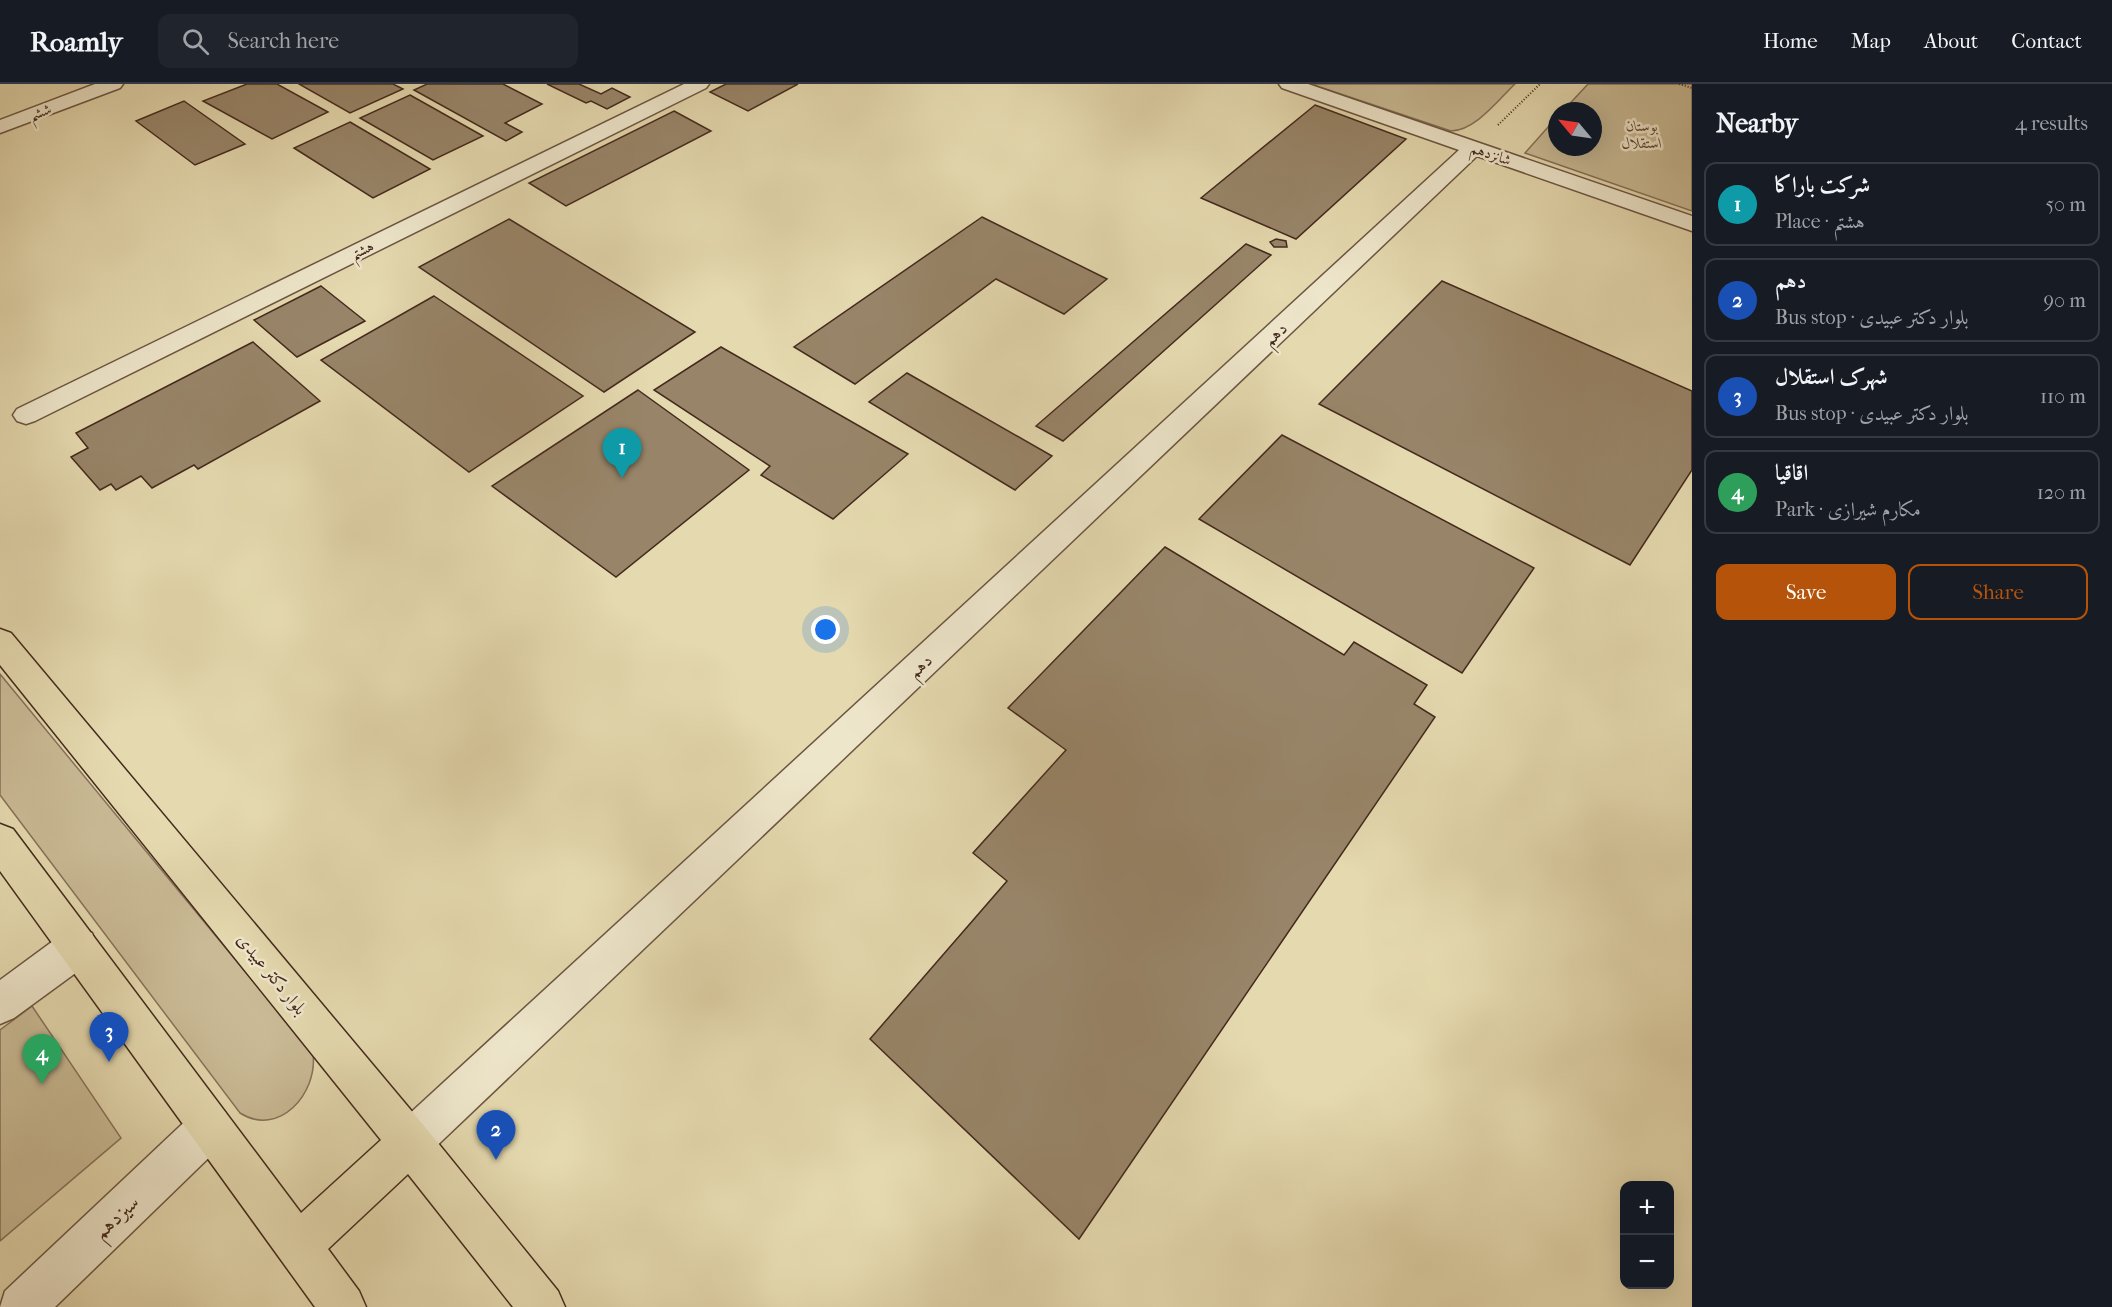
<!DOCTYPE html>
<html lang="en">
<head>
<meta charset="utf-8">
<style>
	body { margin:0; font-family:"IM FELL French Canon",Amiri,serif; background:#20242c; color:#f1f3f6 }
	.controls { position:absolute; right:18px; bottom:18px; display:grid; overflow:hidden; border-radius:12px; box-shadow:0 6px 24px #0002 }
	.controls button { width:54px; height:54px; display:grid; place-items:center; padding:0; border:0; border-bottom:2px solid #363941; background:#171b24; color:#f1f3f6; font:30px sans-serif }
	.compass { position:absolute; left:1548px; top:18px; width:54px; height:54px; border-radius:50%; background:#171b24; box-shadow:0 6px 24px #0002; rotate:299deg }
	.you { position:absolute; left:826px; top:546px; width:21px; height:21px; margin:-15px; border:4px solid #fff; border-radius:50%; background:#1a73e8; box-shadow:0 0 0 9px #1a73e833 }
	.badge { display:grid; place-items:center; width:39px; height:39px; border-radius:50%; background:#b45309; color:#fff; font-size:20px; font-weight:700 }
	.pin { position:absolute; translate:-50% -50px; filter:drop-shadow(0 2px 3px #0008) }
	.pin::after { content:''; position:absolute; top:32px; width:21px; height:18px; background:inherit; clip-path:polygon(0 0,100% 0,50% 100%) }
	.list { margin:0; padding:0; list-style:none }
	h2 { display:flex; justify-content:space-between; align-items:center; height:78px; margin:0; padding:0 24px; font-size:26px }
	h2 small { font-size:20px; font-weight:400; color:#9ea1a6 }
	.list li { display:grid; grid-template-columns:39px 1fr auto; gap:18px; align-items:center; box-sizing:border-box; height:84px; margin:0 12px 12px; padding:0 12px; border:2px solid #363941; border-radius:12px }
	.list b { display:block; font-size:22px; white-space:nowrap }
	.list p { margin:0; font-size:20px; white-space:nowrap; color:#9ea1a6 }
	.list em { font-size:20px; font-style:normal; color:#9ea1a6 }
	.actions { display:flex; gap:12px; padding:18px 24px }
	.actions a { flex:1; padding:14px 0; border:2px solid #b45309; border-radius:12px; text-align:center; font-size:21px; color:#b45309 }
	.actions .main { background:#b45309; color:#fff }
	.icon { flex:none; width:33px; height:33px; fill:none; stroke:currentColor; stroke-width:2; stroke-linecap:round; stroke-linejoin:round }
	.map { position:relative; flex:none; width:1692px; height:1223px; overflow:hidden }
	header { display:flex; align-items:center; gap:36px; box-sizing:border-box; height:84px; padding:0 30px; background:#171b24; border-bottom:2px solid #363941 }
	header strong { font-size:28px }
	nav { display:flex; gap:33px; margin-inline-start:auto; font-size:21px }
	.search { width:420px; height:54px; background:#20242c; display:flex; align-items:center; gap:15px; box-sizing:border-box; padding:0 21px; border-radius:12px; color:#9ea1a6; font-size:22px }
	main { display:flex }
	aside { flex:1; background:#171b24 }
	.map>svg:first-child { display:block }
</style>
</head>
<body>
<header>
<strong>Roamly</strong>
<div class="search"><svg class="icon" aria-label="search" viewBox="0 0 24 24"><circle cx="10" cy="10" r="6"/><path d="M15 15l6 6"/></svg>Search here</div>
<nav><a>Home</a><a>Map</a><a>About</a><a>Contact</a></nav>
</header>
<main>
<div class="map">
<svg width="1692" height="1223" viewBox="0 0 1692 1223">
	<rect width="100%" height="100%" fill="#e5d9af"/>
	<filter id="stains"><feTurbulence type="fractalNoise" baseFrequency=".00333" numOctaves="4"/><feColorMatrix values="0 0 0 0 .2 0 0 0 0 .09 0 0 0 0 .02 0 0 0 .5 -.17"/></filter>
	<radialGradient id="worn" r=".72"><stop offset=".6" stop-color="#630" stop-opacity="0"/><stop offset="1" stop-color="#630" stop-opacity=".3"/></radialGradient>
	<g fill="#cabb96" stroke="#87725a" stroke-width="1.5">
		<path d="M1311,0h204c-17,16 -40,47 -64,47z"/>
		<path d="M1588,0h104v127l-167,-58 32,-36v30h36v-36h-30z"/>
		<path d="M0,590l313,380c5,39 -34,84 -73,59l-240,-318z"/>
		<path d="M32,922l89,132 -121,103v-211z"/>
	</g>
	<g fill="#988569" stroke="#442a1d" stroke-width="1.5">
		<path d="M247,0h30l51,28 -56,27 -69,-38z"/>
		<path d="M299,0h94l10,5 -53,24z"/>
		<path d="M427,0h76l39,20 -37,19 17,9 -16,9 -92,-51z"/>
		<path d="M547,0h32l22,10 11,-6 18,9 -23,12 -16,-8 -5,2z"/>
		<path d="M726,0h72l-50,27 -38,-19z"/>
		<path d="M410,11l73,41 -50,24 -73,-42z"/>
		<path d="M184,17l61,43 -50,21 -59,-44z"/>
		<path d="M1315,21l91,34 -110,100 -95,-41z"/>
		<path d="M674,27l37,20 -145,75 -37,-23z"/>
		<path d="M350,38l80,47 -57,29 -79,-50z"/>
		<path d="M982,133l125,62 -43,35 -68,-35 -141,105 -61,-37z"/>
		<path d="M509,135l186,113 -91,60 -185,-125z"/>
		<path d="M1276,155l10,2 1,6h-13l-4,-5z"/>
		<path d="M1246,160l25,11 -208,186 -27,-15z"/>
		<path d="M1442,197l250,110v79l-62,95 -311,-161z"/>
		<path d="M321,202l44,35 -68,36 -43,-37z"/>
		<path d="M434,212l149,100 -114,76 -148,-112z"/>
		<path d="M253,258l67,59 -122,68 -4,-4 -42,23 -11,-12 -25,14 -5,-6 -11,6 -29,-33 17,-9 -12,-15z"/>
		<path d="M721,263l187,107 -75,65 -72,-44 9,-9 -116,-76z"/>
		<path d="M907,289l145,83 -37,34 -146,-88z"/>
		<path d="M638,306l111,80 -133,107 -124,-91z"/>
		<path d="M1282,351l252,133 -72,105 -263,-154z"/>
		<path d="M1165,463l179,108 10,-13 73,43 -13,19 21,13 -356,522 -209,-200 137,-158 -34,-28 93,-103 -58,-42z"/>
	</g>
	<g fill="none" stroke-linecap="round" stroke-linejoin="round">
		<g stroke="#6c5642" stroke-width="3">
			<g id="minor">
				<path d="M95,0h28l-3,4 -120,45v-13z"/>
				<path d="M684,0h25l-3,4 -671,333 -9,3 -9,-3 -4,-6 4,-6z"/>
				<path d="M1279,0h29l384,132v15l-215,-75 -1052,1001 -15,6 -15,-6 -6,-15 6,-15 1064,-977 -177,-62z"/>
				<path d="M78,844l14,5 5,14 -5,14 -78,57 -14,6v-44l64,-47z"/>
				<path d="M210,1022l15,6 6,15 -6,15 -170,165h-55l5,-16 190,-179z"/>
			</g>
		</g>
		<g stroke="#442a1d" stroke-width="3">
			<path id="major" d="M0,545l11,4 414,494 133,164 7,16h-52l-105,-133 -80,75 31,42 7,16h-51l-315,-436v-47l13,5 288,384 80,-73 -381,-475z"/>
		</g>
		<g stroke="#442a1d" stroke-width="2" stroke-dasharray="1 2" stroke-linecap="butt">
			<path d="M1679,0l13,4"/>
			<path d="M1498,41l42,-41"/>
		</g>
		<use href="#minor" fill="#eee6cb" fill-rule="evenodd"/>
		<use href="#major" fill="#e5d9af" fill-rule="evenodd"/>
	</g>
	<g text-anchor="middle" stroke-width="5" stroke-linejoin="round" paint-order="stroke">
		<g font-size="15" fill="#442a1d" stroke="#eee6cb">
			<text transform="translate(40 28) rotate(-21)" y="5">ششم</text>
			<text transform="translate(1491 70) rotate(19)" y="5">شانزدهم</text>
			<text transform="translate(362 166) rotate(-26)" y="5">هشتم</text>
		</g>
		<g font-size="15" font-style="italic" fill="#5f4735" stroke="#eee6cb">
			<text x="1642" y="47">بوستان<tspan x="1642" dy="17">استقلال</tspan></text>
		</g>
		<g font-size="18" fill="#442a1d" stroke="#eee6cb">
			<text transform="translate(1275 250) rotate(-43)" y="6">دهم</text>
			<text transform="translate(920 582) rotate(-43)" y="6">دهم</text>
			<text transform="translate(272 890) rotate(51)" y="6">بلوار دکتر عبیدی</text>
		</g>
		<g font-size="21" fill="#442a1d" stroke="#eee6cb">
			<text transform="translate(116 1133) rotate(-43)" y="7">سیزدهم</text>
		</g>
	</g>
	<rect width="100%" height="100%" filter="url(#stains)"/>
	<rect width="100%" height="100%" fill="url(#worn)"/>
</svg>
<div class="controls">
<button>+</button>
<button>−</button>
</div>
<svg class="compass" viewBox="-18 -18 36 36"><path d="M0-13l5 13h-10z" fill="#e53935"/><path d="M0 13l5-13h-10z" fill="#9ea1a6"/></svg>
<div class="you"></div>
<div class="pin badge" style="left:622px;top:394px;background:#0f9aa8">1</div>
<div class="pin badge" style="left:496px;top:1076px;background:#1a4fb4">2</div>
<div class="pin badge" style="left:109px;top:978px;background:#1a4fb4">3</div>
<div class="pin badge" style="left:42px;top:1000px;background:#2e9e5b">4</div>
</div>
<aside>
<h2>Nearby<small>4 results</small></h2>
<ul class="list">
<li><span class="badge" style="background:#0f9aa8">1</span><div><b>شرکت باراکا</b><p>Place · هشتم</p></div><em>50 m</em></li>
<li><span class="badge" style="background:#1a4fb4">2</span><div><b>دهم</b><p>Bus stop · بلوار دکتر عبیدی</p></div><em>90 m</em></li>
<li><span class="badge" style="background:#1a4fb4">3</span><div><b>شهرک استقلال</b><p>Bus stop · بلوار دکتر عبیدی</p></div><em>110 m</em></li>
<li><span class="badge" style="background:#2e9e5b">4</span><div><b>اقاقیا</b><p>Park · مکارم شیرازی</p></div><em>120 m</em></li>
</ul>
<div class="actions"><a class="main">Save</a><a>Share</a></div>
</aside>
</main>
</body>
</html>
